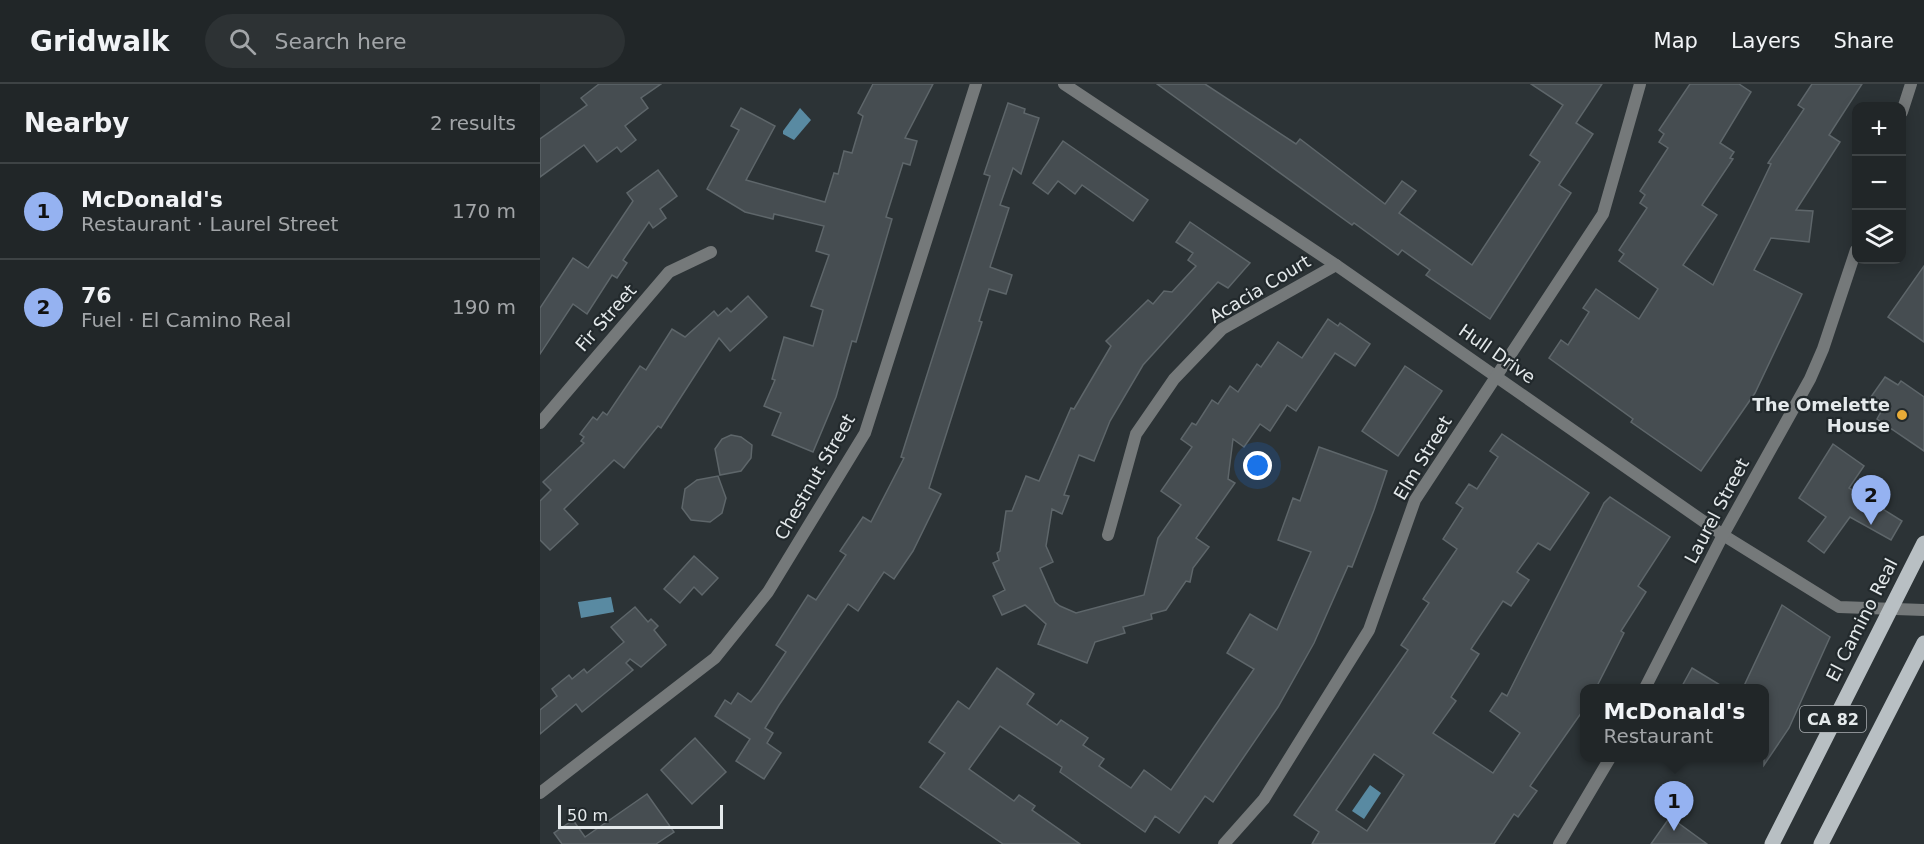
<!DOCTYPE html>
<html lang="en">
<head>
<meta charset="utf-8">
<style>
	body { margin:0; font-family:"DejaVu Sans",sans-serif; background:#2d3234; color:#f1f3f6 }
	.controls { position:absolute; right:18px; top:18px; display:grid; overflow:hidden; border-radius:12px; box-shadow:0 3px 15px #0003 }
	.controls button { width:54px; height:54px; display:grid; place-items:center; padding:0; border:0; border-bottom:2px solid #3e4345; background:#212628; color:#f1f3f6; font:30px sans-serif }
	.scale { position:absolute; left:18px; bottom:15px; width:165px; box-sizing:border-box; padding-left:6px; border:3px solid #e4e9eb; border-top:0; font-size:16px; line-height:21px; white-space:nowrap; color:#e4e9eb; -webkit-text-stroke:4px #22292c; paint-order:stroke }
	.you { position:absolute; left:718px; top:382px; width:21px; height:21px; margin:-15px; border:4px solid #fff; border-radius:50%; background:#1a73e8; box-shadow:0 0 0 9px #1a73e833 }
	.badge { display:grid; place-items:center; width:39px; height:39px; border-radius:50%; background:#95b2f1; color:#111; font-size:20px; font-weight:700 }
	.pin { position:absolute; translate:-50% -50px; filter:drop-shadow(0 2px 3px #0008) }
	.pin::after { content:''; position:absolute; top:32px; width:21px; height:18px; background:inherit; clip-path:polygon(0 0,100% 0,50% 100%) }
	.popup { position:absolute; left:1040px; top:600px; width:189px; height:78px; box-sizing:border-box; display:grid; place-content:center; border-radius:12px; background:#212628; filter:drop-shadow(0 2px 4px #0005); font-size:20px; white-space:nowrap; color:#a2a5a8 }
	.popup b { font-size:22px; color:#f1f3f6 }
	.popup::after { content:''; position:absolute; left:50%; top:100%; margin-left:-12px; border:12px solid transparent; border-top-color:#212628 }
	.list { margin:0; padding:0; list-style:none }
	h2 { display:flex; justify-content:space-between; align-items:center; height:78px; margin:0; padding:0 24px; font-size:26px }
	h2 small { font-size:20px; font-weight:400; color:#a2a5a8 }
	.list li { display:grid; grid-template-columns:39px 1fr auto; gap:18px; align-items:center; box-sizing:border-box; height:96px; padding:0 24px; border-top:2px solid #3e4345 }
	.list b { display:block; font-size:22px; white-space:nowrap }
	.list p { margin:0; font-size:20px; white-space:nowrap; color:#a2a5a8 }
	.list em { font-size:20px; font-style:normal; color:#a2a5a8 }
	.icon { flex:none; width:33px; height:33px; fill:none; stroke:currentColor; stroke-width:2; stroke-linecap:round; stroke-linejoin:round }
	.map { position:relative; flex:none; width:1384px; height:760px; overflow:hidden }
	header { display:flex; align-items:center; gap:36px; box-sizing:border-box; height:84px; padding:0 30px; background:#212628; border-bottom:2px solid #3e4345 }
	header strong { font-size:28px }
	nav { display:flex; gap:33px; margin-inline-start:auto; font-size:21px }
	.search { width:420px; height:54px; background:#2d3234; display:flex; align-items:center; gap:15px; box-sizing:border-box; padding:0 21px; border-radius:33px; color:#a2a5a8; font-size:22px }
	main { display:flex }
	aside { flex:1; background:#212628 }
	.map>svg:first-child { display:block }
</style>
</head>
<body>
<header>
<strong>Gridwalk</strong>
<div class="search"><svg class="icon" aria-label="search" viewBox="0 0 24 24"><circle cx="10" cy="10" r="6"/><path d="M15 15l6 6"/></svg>Search here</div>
<nav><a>Map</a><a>Layers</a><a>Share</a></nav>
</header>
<main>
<aside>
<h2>Nearby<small>2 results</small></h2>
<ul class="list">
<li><span class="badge">1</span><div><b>McDonald's</b><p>Restaurant · Laurel Street</p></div><em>170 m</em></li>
<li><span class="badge">2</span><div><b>76</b><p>Fuel · El Camino Real</p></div><em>190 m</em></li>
</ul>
</aside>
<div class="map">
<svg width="1384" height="760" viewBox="0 0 1384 760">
	<rect width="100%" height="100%" fill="#2c3336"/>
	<g fill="#598aa2">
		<path d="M260,24l11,12 -17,20 -11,-6v-3z"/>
		<path d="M71,513l3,15 -33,6 -3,-16z"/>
		<path d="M830,701l11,8 -17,26 -12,-8z"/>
	</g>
	<g fill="#464d51" stroke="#5e666a" stroke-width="1.5" fill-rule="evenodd">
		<path d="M59,0h62l-20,14 7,10 -23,18 11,14 -15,12 -4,-5 -20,15 -13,-17 -44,32v-38l47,-34 -6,-7z"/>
		<path d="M333,0h60l-28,54 12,3 -7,24 -7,-2 -17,54 6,2 -36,123 -4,-1 -16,56 -23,55 -41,-17 9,-22 -17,-7 11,-26 -3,-1 12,-42 29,9 10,-36 -12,-4 18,-51 -13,-4 8,-25 -50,-12 -1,5 -28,-7 -38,-23 32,-59 -8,-4 10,-18 34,18 -29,54 79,22 9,-29 4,1 6,-23 8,2 11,-37 -5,-3z"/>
		<path d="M617,0h48l91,60 4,-5 85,65 17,-23 14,10 -17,22 73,52 68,-103 -10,-7 33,-50 -32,-21h71l-26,39 17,11 -34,51 12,8 -81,126 -64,-44 4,-5 -28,-20 -4,5 -44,-32 -2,2z"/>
		<path d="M1150,0h49l12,8 -31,51 14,9 -4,6 3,1 -31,46 15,10 -34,50 30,20 58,-121 -3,-1 36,-54 -6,-4 14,-21h50l-33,51 11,7 -44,68 17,1 -4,31 -38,-4 -17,32 48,24 -47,99 -54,78 -70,-49 2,-3 -84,-61 12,-18 7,5 21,-33 -6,-4 13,-19 43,30 19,-30 -39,-28 5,-7 -5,-4 28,-42 -7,-5 5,-8 -5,-4 28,-43 -9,-6 5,-8 -5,-4z"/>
		<path d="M468,19l17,6 -1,4 15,5 -18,56 -8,-6 -13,37 9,3 -19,59 22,8 -6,19 -17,-5 -10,32 3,1 -53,166 12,6 -28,57 -19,28 -10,-7 -26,39 -10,-7 -69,101 -14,23 8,5 -6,10 14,10 -17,26 -28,-18 14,-22 -35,-23 10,-16 6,4 7,-11 13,9 8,-10 27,-40 -10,-7 32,-50 8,5 30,-45 -6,-4 23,-34 8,5 33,-64 -3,-1 89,-281 -6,-2z"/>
		<path d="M523,57l85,59 -15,21 -51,-36 -7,9 -17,-13 -10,13 -15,-11z"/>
		<path d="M118,86l19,26 -17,13 6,9 -13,10 -4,-6 -26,38 4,3 -10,15 -5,-3 -25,39 -14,-10 -33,50v-46l33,-50 15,10 45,-67 -6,-8z"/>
		<path d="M650,138l60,41 -22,25 -10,-6 -75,83 -33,56 -16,40 -15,-6 -15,40 5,1 -7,18 -10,-5 -6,37 7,16 -13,6 15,34 5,4 16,7 68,-18 14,-57 23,-33 -20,-14 31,-44 -11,-8 11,-16 4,2 16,-25 6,4 12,-18 8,6 19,-28 4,3 17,-25 24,16 26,-39 10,7 2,-3 30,21 -15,22 -20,-13 -39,58 -9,-6 -17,26 -10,-7 -16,23 -11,-8 -5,40 7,4 -39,55 13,9 -16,21 -3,14 -4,-1 -20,29 -15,4 1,5 -29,8 2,6 -30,9 -8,21 -49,-19 8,-20 -21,-19 -23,10 -9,-19 12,-6 -12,-27 6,-3 -2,-7 3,-2 6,-40h6l14,-35 13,5 32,-73 3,1 37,-63 -5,-5 42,-41 5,4 11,-13 8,1 24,-26 -8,-6 5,-7 -17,-11z"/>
		<path d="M1384,182v76l-36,-25z"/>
		<path d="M208,212l19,21 -37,34 -11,-13 -58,90 -3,-2 -34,42 -10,-8 -50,49 14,15 -28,26 -10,-10v-39l11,-11 -8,-8 41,-39 -3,-2 3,-4 -4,-3 13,-17 4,3 6,-8 4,3 33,-49 6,4 26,-41 13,8 29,-26 4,5 9,-8 4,4z"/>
		<path d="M865,282l37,25 -44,65 -36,-25z"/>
		<path d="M1345,293l13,8 3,-4 23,16v54l-47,-32 5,-9 -14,-9z"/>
		<path d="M962,350l87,59 -39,57 -12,-7 -21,29 12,8 -18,26 -8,-5 -32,48 8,5 -28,43 5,4 -23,32 60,40 27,-40 -30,-22 12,-18 5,3 97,-193 6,-6 60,40 -32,49 8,6 -25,39 3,2 -28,55h-12v21l-54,77 7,5 -19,26 -4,-3 -20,30h-182l7,-12 -25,-17 114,-165 -7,-5 28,-42 -6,-4 34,-50 -14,-10 20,-31 -7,-5 13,-19 8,5 21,-32 -8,-6zM834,670l30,21 -37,56 -31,-21z"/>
		<path d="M191,351l10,2 11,8 -1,13 -10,13 -21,4 -5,-26 7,-10z"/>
		<path d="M1293,360l31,22 -15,22 53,33 -11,19 -41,-23 -26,36 -16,-12 18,-24 -27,-19z"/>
		<path d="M779,363l68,24 -13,39 -22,57 -4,-1 -34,77 -36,64 -65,95 -8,-6 -26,37 -24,-17 -10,16 -85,-60 2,-5 -62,-41 -31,43 45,32 5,-6 16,11 -3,4 48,34h-77l-83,-57 25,-34 -16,-11 29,-41 11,8 28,-41 37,26 -7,10 30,21 4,-5 27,18 -5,7 21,14 -5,7 32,22 13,-18 27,20 83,-121 -27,-16 23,-39 27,16 34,-78 -33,-12 15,-42 7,3z"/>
		<path d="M178,392l8,22 -4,15 -12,9 -19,-2 -9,-12 3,-19 12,-9z"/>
		<path d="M154,472l24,22 -16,17 -8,-8 -14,16 -16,-14z"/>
		<path d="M1242,521l48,32 -41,91 -25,37v-77h-21z"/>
		<path d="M95,523l13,15 3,-3 7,7 -4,4 12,15 -25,22 -11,-8 -4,4 7,7 -51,42 -6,-8 -36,30v-24l17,-14 -5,-7 17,-14 3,4 12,-10 3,4 37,-31 -13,-15z"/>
		<path d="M1152,584l33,20h-44z"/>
		<path d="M155,654l31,34 -34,32 -31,-34z"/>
		<path d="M107,710l27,38 -18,12h-94l-8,-11 19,-13 12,17z"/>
		<path d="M1130,733l37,27h-56z"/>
	</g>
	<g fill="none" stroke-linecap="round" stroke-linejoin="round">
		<g stroke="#75797a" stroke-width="12">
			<path d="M524,0l272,181 387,270 116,72 85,3"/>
			<path d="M1362,28l9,-28"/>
			<path d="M0,339l129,-151 42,-20"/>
			<path d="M568,451l28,-101 38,-55 48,-50 114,-64"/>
			<path d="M1105,604l78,-153 87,-156 13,-30 33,-99"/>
			<path d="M0,709l175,-135 53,-66 97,-159 111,-349"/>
			<path d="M684,760l40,-45 105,-169 46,-130 188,-286 37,-130"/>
			<path d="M1019,760l51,-86"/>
		</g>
		<g stroke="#b8bfc3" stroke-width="15">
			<path d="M1232,760l152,-301"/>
			<path d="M1281,760l103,-201"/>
		</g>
	</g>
	<circle fill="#e8ab37" stroke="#22292c" stroke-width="2" cx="1362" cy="331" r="6"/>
	<g text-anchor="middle" stroke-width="4.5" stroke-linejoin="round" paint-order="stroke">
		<rect fill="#22292c" stroke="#aaafb2" stroke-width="1.5" x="1260" y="622" width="66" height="26" rx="4.5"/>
		<g font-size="16" font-weight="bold" fill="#e4e9eb">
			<text x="1293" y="641">CA 82</text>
		</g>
		<g font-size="18" fill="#e4e9eb" stroke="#22292c">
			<text transform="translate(720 205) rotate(-31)" y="6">Acacia Court</text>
			<text transform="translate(66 234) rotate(-49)" y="6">Fir Street</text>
			<text transform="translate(957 270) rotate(35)" y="6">Hull Drive</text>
			<text transform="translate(883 374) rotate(-59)" y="6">Elm Street</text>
			<text transform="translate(275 393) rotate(-60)" y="6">Chestnut Street</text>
			<text transform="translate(1177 427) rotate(-62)" y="6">Laurel Street</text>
			<text transform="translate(1322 536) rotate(-63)" y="6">El Camino Real</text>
		</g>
		<g font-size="18" font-weight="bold" fill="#e4e9eb" stroke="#22292c" text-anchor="end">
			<text x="1350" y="327">The Omelette<tspan x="1350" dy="21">House</tspan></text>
		</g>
	</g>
</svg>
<div class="controls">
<button>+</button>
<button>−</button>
<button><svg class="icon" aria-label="layers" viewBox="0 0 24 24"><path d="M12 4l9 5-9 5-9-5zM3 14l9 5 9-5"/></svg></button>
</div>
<div class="scale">50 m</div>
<div class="you"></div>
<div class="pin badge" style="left:1134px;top:747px">1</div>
<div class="popup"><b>McDonald's</b>Restaurant</div>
<div class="pin badge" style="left:1331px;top:441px">2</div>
</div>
</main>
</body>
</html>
